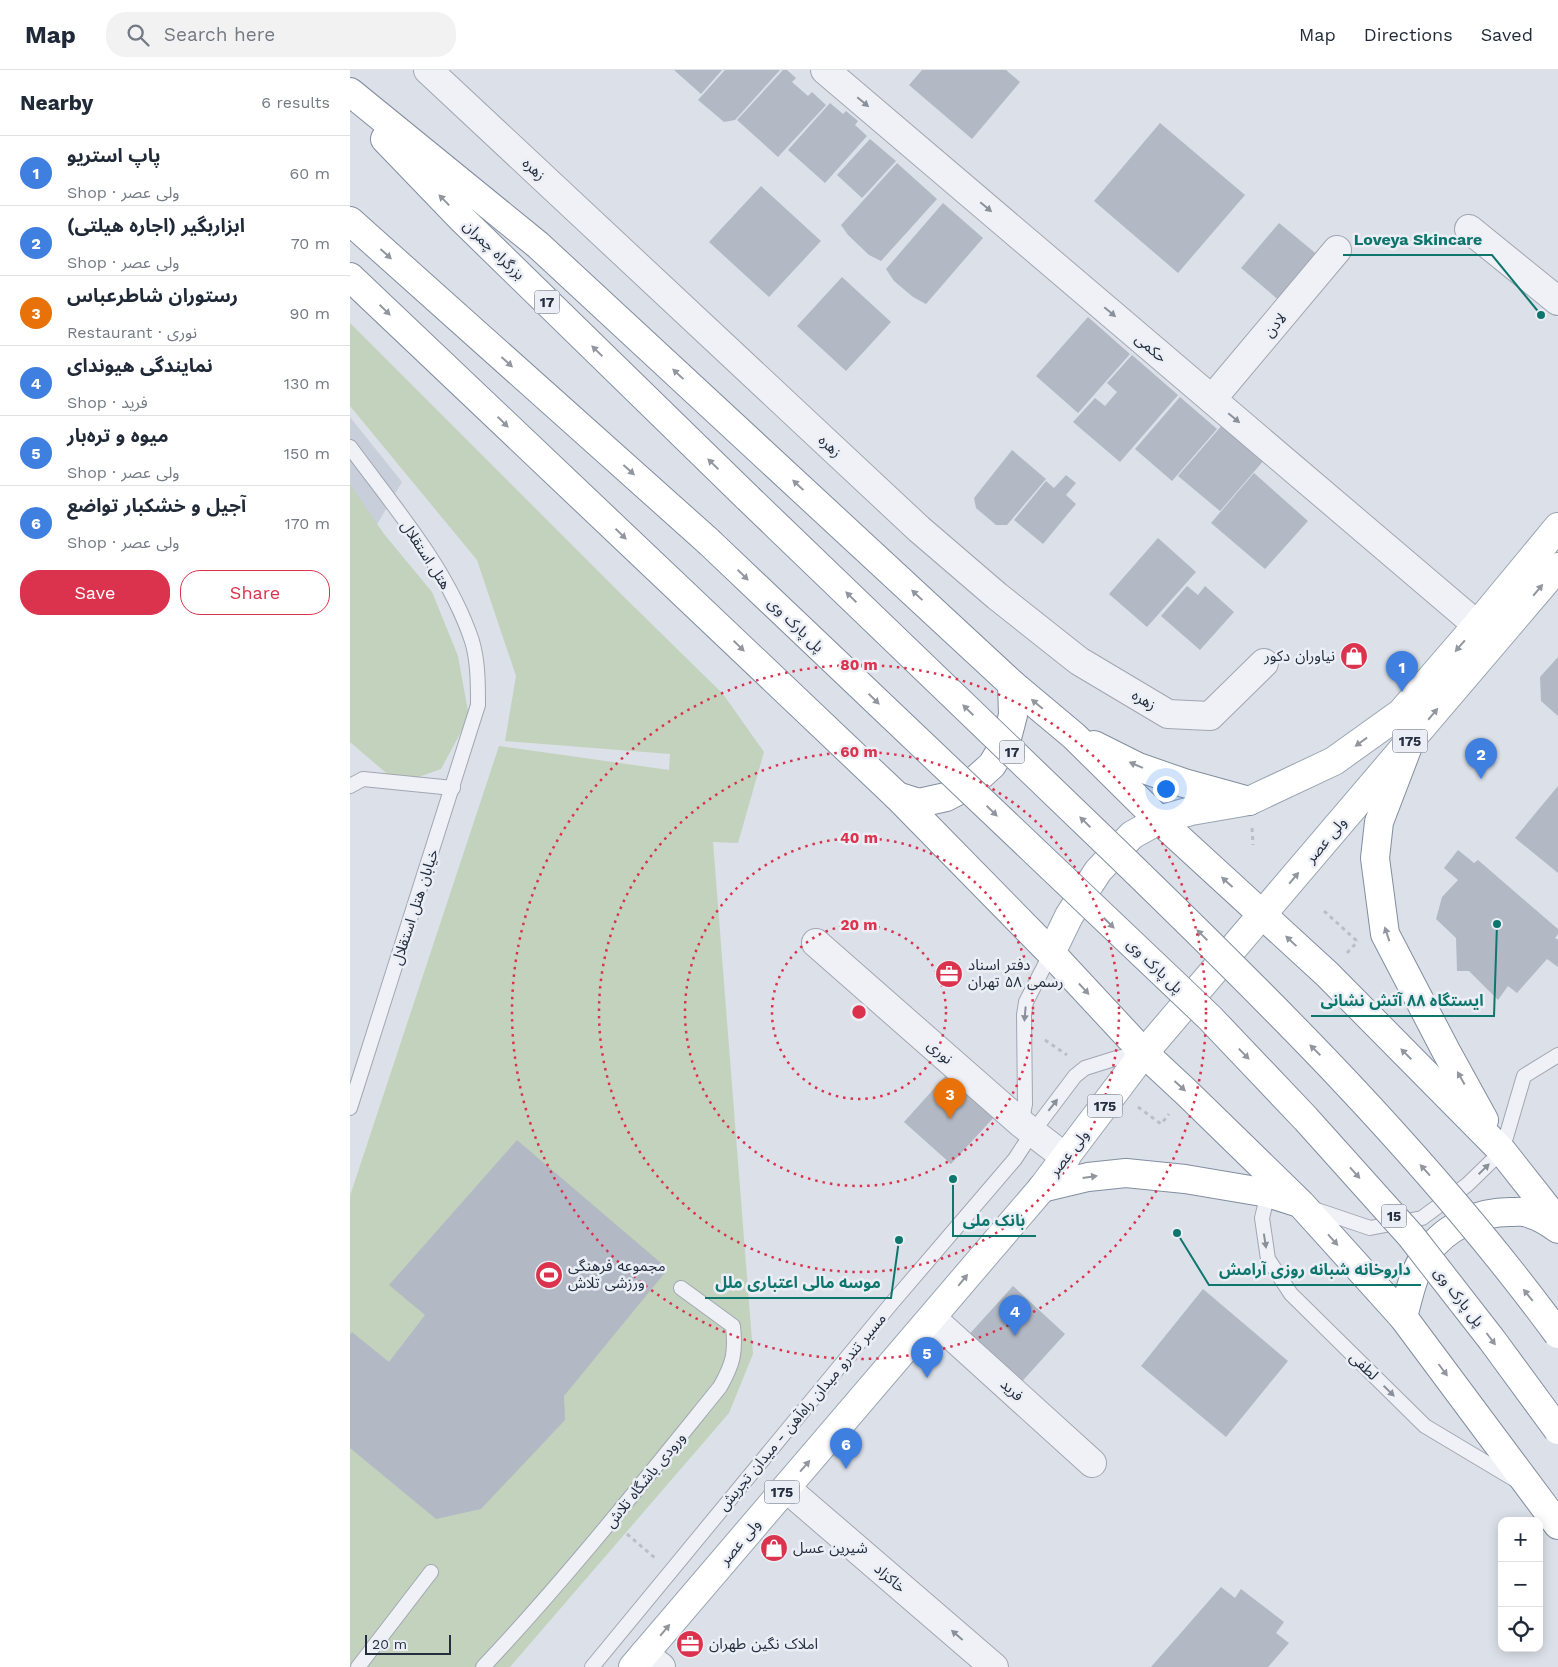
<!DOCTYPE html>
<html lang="en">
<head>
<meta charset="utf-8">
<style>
	body { margin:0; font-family:"Work Sans","Noto Sans Arabic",sans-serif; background:#f2f2f3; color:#1f2937 }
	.controls { position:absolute; right:15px; bottom:15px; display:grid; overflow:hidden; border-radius:10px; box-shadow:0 2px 12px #0003 }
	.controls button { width:45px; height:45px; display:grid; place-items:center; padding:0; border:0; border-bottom:1px solid #e0e1e3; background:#fff; color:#1f2937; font:25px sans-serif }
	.scale { position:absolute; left:15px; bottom:12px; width:86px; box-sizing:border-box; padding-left:5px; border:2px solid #242e3f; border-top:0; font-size:14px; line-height:18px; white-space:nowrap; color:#242e3f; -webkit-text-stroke:4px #ebeff5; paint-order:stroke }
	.you { position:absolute; left:815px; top:718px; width:18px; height:18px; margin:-12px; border:4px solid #fff; border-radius:50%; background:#1a73e8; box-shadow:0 0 0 8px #1a73e833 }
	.badge { display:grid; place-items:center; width:32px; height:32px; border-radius:50%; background:#db334d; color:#fff; font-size:16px; font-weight:700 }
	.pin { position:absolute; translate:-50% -41px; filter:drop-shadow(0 1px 2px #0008) }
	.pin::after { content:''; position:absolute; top:26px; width:18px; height:15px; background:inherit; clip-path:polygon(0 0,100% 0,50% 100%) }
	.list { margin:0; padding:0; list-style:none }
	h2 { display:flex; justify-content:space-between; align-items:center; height:65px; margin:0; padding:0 20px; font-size:21px }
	h2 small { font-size:16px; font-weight:400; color:#747a83 }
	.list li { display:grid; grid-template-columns:32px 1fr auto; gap:15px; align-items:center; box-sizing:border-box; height:70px; padding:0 20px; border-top:1px solid #e0e1e3 }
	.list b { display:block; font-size:19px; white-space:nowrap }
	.list p { margin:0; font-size:16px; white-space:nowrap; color:#747a83 }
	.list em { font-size:16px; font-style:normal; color:#747a83 }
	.actions { display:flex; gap:10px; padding:15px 20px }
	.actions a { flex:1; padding:11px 0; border:1px solid #db334d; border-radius:20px; text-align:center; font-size:18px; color:#db334d }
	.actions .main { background:#db334d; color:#fff }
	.icon { flex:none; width:28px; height:28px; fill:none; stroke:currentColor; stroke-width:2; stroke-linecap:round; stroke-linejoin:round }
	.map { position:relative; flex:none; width:1208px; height:1597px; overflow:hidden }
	header { display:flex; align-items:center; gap:30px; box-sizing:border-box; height:70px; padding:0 25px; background:#fff; border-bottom:1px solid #e0e1e3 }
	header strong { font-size:24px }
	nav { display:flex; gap:28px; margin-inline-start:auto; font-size:18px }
	.search { width:350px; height:45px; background:#f2f2f3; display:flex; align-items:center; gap:12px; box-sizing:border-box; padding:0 18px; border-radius:20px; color:#747a83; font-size:19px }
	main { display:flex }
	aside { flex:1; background:#fff }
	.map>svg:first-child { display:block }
</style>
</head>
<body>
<header>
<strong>Map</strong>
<div class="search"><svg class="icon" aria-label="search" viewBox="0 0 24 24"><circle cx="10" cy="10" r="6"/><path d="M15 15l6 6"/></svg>Search here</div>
<nav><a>Map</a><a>Directions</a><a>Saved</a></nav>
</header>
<main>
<aside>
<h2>Nearby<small>6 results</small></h2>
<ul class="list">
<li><span class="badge" style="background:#3f7fe0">1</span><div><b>پاپ استریو</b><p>Shop · ولی عصر</p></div><em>60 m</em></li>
<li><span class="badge" style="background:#3f7fe0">2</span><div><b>ابزاربگیر (اجاره هیلتی)</b><p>Shop · ولی عصر</p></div><em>70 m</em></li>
<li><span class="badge" style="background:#e8710a">3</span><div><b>رستوران شاطرعباس</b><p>Restaurant · نوری</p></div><em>90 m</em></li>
<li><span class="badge" style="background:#3f7fe0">4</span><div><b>نمایندگی هیوندای</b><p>Shop · فرید</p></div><em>130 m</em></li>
<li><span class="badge" style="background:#3f7fe0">5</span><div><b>میوه و تره‌بار</b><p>Shop · ولی عصر</p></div><em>150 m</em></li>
<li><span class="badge" style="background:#3f7fe0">6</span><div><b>آجیل و خشکبار تواضع</b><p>Shop · ولی عصر</p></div><em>170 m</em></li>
</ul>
<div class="actions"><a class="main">Save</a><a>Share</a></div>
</aside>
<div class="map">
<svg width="1208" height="1597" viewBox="0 0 1208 1597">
	<rect width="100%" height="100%" fill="#dce0e8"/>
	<path fill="#c9cfda" d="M0,347l52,65 -52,88z"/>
	<g fill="#c2d2bc">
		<path d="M0,253l269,269 104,102 41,58 -26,91 -25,-1 40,512 -24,59 -219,254h-160v-471l149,-450 170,24 1,-16 -165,-13 11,-65 -39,-116 -127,-154z"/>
		<path d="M0,414l34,50 48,58 26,64 11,61 -28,52 -42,15 -49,-42z"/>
	</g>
	<g fill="#b2b9c5">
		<path d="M324,0h48l-21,24z"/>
		<path d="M375,0h55l-45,50 -11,2 -26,-22z"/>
		<path d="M433,0h4l9,8 -4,4 16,14 4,-4 14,13 -48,52 -41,-37z"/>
		<path d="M572,0h84l14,12 -48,57 -63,-54z"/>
		<path d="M480,33l13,11 3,-3 12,10 -3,4 12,11 -42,47 -37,-33z"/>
		<path d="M810,53l85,72 -67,78 -84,-72z"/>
		<path d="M520,69l26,22 -34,37 -25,-23z"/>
		<path d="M547,93l40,36 -56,62 -12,-6 -21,-20 -7,-10z"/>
		<path d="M411,116l60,55 -52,56 -60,-55z"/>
		<path d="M593,133l40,35 -57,66 -13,-7 -19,-16 -8,-12z"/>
		<path d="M929,153l40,33 -38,46 -40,-34z"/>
		<path d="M492,207l49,45 -45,49 -49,-45z"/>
		<path d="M738,247l42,37 -52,59 -42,-37z"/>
		<path d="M782,285l46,40 -58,67 -47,-40 22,-24 10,8 12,-14 -10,-9z"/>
		<path d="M830,327l37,32 -45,52 -37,-32z"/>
		<path d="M874,353l41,36 -45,52 -42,-35z"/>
		<path d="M662,380l34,29 -39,46h-11l-20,-17 -2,-10z"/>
		<path d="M904,403l54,48 -43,48 -54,-46z"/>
		<path d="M716,405l10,8 -10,12 10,9 -33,40 -29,-24 32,-39 8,7z"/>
		<path d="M808,468l38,34 -49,55 -38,-33z"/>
		<path d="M837,516l11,9 7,-9 29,26 -34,38 -39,-34z"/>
		<path d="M1208,587v59l-17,-15 -1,-24z"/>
		<path d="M1208,716v87l-43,-35z"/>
		<path d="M1108,780l16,13 4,-3 80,69v5l-3,4 3,2v27l-11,-8 -30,34 -9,-7 -10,14 -29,-29h-12l-1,-33 -20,-19 6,-22 16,-17 -14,-12z"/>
		<path d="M598,1003l48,42 -45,49 -47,-42z"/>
		<path d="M167,1070l151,129 -104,127 1,24 -84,89 -45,10 -86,-71v-114l2,-2 37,30 36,-47 -36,-30z"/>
		<path d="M663,1216l52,48 -48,53 -52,-48z"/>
		<path d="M853,1219l85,72 -62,76 -85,-71z"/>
		<path d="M871,1517l14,11 6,-9 43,33 -8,11 13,10 -21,24h-117z"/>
	</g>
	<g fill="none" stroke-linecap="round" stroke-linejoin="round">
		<g stroke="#a1a7b2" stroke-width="16">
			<g id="lane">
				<path d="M0,377c44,60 98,122 122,194 6,20 6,43 6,64l-128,403"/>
				<path d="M0,716l13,-7 90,9"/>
				<path d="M671,1056l4,-22 -1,-89 2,-13 25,-49"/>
				<path d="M918,1123l-6,25 6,41 23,35 134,132 92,55"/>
				<path d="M961,1138l59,20 52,-10 45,-33 35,-34 22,-75 34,-21"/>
				<path d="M8,1597l73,-95"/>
				<path d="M133,1597c84,-89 160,-185 237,-280 13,-23 16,-34 13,-61l-52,-38"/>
				<path d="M242,1597l299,-363 124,-145 17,-26 43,-57 10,-8 32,-10 23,-4"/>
			</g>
		</g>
		<g stroke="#a1a7b2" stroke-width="30">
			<g id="street">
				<path d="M78,0l491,459 78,67 82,65 89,53 42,2 54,-53"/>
				<path d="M475,0l652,555"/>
				<path d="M1119,159l89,72"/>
				<path d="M862,329l125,-149"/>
				<path d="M466,873l206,181 44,34"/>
				<path d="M582,1248l160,145"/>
				<path d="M436,1418l208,179"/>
				<path d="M294,1584l17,13"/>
			</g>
		</g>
		<g stroke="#9aa5b4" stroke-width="30">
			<g id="primary">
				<path d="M701,883l18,-37 29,-45 34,-36 27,-15 32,-9 58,-10 85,-40 67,-48 76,-88 81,-98"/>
				<path d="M283,1597l409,-479 102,-135 414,-486"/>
			</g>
		</g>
		<g stroke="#828ea0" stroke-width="30">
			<g id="highway">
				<path d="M0,22l188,153 474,439 62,52 85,84 168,154 175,177 56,71"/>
				<path d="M35,69l77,80 286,279"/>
				<path d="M0,151l358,320"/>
				<path d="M0,207l547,519 154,157 93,100 43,40 114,111 102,113 155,208"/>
				<path d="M1060,671l-31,81 -4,36 10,76 61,117 38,69"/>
				<path d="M744,675l44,22 46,16 65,18"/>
				<path d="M547,726l22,7 27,-6 25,-13 21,-19 14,-23 7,-27 -1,-31"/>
				<path d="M692,1118l46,-11 38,-4 59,6 83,14 28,9"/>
				<path d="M1053,1247c6,-22 10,-45 24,-64 19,-27 53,-42 86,-41 4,0 10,-1 15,1 10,3 21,9 30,16"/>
			</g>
		</g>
		<g stroke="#babec6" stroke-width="3" stroke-dasharray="4 4" stroke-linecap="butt">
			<path d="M902,758l1,17"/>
			<path d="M974,841l33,30"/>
			<path d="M997,883l11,-12"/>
			<path d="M695,970l22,15"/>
			<path d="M788,1037l23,17 8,-10"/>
			<path d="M277,1464l28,24"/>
		</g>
		<use href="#lane" stroke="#eff1f6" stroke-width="14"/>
		<use href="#street" stroke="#eff1f6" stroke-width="28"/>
		<use href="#primary" stroke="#fff" stroke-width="28"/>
		<use href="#highway" stroke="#fff" stroke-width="28"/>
		<g stroke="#828ea0" stroke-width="30" stroke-linecap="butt">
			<g id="highway-bridge">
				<path d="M398,428c123,118 245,236 367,353 157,152 313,306 443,483"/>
				<path d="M358,471l502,477 96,101 105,117 81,104 66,90"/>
			</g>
		</g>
		<use href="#highway-bridge" stroke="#fff" stroke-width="28"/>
	</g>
	<defs><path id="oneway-solid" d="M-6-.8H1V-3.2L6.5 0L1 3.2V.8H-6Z" transform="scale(1.25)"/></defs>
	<g fill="#8a909a">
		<use href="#oneway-solid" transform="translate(513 32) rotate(40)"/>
		<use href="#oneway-solid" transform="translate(636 137) rotate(40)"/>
		<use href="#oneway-solid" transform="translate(760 242) rotate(40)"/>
		<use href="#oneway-solid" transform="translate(884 348) rotate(40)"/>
		<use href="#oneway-solid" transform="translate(675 944) rotate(95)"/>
		<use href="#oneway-solid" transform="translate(703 1035) rotate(-52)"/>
		<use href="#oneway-solid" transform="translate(1134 1099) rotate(-44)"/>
		<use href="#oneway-solid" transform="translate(915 1171) rotate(81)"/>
		<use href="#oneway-solid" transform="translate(1039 1321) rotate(44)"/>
		<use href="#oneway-solid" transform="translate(607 1565) rotate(-139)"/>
	</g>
	<g fill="#92969f">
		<use href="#oneway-solid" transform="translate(94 130) rotate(-134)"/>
		<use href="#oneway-solid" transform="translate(36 184) rotate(42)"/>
		<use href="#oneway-solid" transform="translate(35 240) rotate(44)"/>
		<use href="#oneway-solid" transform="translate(247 281) rotate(-136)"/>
		<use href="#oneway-solid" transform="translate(157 292) rotate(42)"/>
		<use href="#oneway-solid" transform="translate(328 304) rotate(-137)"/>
		<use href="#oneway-solid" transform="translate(153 352) rotate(44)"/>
		<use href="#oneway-solid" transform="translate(363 394) rotate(-136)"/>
		<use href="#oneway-solid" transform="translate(279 400) rotate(42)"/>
		<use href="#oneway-solid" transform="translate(448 415) rotate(-137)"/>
		<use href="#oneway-solid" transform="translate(271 464) rotate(44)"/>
		<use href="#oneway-solid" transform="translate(393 505) rotate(44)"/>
		<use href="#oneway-solid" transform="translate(1188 520) rotate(-50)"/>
		<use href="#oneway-solid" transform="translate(567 525) rotate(-137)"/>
		<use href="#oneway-solid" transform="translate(501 527) rotate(-136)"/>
		<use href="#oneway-solid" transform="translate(389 576) rotate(44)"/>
		<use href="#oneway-solid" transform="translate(1110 576) rotate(131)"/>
		<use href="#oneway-solid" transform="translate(524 629) rotate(44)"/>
		<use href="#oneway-solid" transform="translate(687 634) rotate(-140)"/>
		<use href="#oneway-solid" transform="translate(618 640) rotate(-136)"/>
		<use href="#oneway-solid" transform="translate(1083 644) rotate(-50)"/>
		<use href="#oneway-solid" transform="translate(1011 672) rotate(144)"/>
		<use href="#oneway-solid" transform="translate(786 695) rotate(-157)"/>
		<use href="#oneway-solid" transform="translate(642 741) rotate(44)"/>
		<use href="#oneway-solid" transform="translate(735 752) rotate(-136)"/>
		<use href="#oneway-solid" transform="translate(944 808) rotate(-50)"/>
		<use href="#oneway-solid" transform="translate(877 812) rotate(-138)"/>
		<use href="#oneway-solid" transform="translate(759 853) rotate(44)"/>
		<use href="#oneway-solid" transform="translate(1037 864) rotate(-108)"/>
		<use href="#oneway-solid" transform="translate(852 865) rotate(-135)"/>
		<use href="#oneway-solid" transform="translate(941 871) rotate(-137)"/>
		<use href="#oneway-solid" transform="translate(734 919) rotate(47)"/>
		<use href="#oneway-solid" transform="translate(965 980) rotate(-135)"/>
		<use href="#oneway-solid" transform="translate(894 984) rotate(46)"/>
		<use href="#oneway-solid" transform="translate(1056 984) rotate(-135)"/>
		<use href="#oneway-solid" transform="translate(1111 1008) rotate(-119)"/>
		<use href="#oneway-solid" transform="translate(830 1016) rotate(42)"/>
		<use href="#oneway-solid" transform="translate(1075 1100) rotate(-132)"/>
		<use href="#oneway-solid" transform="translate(1005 1103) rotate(48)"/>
		<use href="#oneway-solid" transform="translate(740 1107) rotate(-8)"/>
		<use href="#oneway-solid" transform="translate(983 1170) rotate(48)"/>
		<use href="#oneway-solid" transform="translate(613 1210) rotate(-51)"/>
		<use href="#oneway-solid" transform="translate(1178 1225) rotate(-129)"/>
		<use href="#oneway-solid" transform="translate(1141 1269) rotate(53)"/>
		<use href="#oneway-solid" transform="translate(1093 1300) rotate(53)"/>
		<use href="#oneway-solid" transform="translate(455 1396) rotate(-49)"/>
		<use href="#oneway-solid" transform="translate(315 1560) rotate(-50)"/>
	</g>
	<g fill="none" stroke="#db334d" stroke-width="2.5" stroke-dasharray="2.5 5">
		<circle cx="509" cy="942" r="87"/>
		<circle cx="509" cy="942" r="174"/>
		<circle cx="509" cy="942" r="260"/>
		<circle cx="509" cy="942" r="347"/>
	</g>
	<defs>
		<g id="shop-disc" transform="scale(1.4375)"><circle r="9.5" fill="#db334d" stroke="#ebeff5"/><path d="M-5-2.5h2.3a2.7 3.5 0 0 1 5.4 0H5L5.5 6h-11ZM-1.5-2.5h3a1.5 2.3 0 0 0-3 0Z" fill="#fff"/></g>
		<g id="office-disc" transform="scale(1.4375)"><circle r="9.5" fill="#db334d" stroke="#ebeff5"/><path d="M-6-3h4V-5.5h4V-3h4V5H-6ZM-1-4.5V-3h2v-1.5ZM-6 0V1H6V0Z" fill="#fff"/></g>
		<g id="stadium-disc" transform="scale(1.4375)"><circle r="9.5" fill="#db334d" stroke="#ebeff5"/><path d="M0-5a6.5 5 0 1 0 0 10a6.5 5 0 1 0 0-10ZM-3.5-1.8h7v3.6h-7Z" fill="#fff"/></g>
	</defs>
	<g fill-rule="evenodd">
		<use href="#shop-disc" x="1004" y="586"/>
		<use href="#office-disc" x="599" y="904"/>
		<use href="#stadium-disc" x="199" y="1205"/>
		<use href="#shop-disc" x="424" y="1478"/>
		<use href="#office-disc" x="340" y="1574"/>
	</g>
	<g text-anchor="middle" stroke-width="5" stroke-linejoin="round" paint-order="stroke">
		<g fill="#ebeff5" stroke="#606876" stroke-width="1">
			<rect x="184.5" y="220.5" width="25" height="23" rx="4"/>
			<rect x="1042.5" y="659.5" width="35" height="23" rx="4"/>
			<rect x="649.5" y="670.5" width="25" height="23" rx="4"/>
			<rect x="737.5" y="1024.5" width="35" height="23" rx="4"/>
			<rect x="1031.5" y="1134.5" width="25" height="23" rx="4"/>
			<rect x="414.5" y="1410.5" width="35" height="23" rx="4"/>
		</g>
		<g font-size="14" font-weight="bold" fill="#242e3f">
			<text x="197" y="237">17</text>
			<text x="1060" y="676">175</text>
			<text x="662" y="687">17</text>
			<text x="755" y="1041">175</text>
			<text x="1044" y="1151">15</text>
			<text x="432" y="1427">175</text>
		</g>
		<g font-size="15" fill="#242e3f" stroke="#ebeff5">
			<text transform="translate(184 99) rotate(43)" y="5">زهره</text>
			<text transform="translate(144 180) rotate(44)" y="5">بزرگراه چمران</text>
			<text transform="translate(925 255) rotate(-50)" y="5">لادن</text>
			<text transform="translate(801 278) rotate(40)" y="5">حکمی</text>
			<text transform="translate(480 376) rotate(43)" y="5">زهره</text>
			<text transform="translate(76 485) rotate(57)" y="5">هتل استقلال</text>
			<text transform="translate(446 555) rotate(44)" y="5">پل پارک وی</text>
			<text transform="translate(794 630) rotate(31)" y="5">زهره</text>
			<text transform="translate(976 770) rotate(-50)" y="5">ولی عصر</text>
			<text transform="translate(65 837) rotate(-72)" y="5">خیابان هتل استقلال</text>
			<text transform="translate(805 896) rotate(44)" y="5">پل پارک وی</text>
			<text transform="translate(590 982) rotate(41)" y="5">نوری</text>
			<text transform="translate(719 1083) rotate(-52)" y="5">ولی عصر</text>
			<text transform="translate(1109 1227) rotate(52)" y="5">پل پارک وی</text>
			<text transform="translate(1014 1296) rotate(44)" y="5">لطفی</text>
			<text transform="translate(662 1320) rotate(42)" y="5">فرید</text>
			<text transform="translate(452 1342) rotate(-50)" y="5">مسیر تندرو میدان راه‌آهن - میدان تجریش</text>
			<text transform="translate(295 1410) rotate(-51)" y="5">ورودی باشگاه تلاش</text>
			<text transform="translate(390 1472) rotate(-50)" y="5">ولی عصر</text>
			<text transform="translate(540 1508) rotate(41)" y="5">خاکزاد</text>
		</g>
		<g font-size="15" fill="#242e3f" stroke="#ebeff5" text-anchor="start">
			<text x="985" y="591" text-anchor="end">نیاوران دکور</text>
			<text x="618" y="900">دفتر اسناد<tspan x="618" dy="17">رسمی ۵۸ تهران</tspan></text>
			<text x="218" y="1201">مجموعه فرهنگی<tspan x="218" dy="17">ورزشی تلاش</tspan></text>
			<text x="443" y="1483">شیرین عسل</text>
			<text x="359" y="1579">املاک نگین طهران</text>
		</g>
	</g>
	<circle cx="509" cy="942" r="8" fill="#db334d" stroke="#ebeff5" stroke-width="2.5"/>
	<g font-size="15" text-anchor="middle" font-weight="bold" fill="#db334d" stroke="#ebeff5" stroke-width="5" stroke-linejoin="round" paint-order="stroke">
		<text x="509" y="600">80 m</text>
		<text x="509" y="687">60 m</text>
		<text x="509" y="773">40 m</text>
		<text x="509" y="860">20 m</text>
	</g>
	<path fill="none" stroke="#0f766e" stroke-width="2" d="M1191 245L1142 185H993M1147 854L1144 946H961M603 1109L603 1166H686M827 1163L859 1215H1071M549 1170L541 1228H355"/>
	<g fill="#0f766e" stroke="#ebeff5" stroke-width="2">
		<circle cx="1191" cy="245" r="5"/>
		<circle cx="1147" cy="854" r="5"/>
		<circle cx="603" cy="1109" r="5"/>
		<circle cx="827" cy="1163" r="5"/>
		<circle cx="549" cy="1170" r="5"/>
	</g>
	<g font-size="16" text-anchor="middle" font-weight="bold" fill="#0f766e" stroke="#ebeff5" stroke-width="5" stroke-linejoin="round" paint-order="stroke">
		<text x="1068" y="175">Loveya Skincare</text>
		<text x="1052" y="936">ایستگاه ۸۸ آتش نشانی</text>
		<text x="644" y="1156">بانک ملی</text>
		<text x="965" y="1205">داروخانه شبانه روزی آرامش</text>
		<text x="448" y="1218">موسه مالی اعتباری ملل</text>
	</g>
</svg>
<div class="controls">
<button>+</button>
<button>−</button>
<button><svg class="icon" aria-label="locate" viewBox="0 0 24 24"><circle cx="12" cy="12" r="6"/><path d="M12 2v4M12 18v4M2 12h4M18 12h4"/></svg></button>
</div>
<div class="scale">20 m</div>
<div class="you"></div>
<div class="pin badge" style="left:1052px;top:622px;background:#3f7fe0">1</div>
<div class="pin badge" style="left:1131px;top:709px;background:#3f7fe0">2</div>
<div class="pin badge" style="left:600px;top:1049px;background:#e8710a">3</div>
<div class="pin badge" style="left:665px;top:1266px;background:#3f7fe0">4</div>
<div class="pin badge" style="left:577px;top:1308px;background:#3f7fe0">5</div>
<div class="pin badge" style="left:496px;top:1399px;background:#3f7fe0">6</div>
</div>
</main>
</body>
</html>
